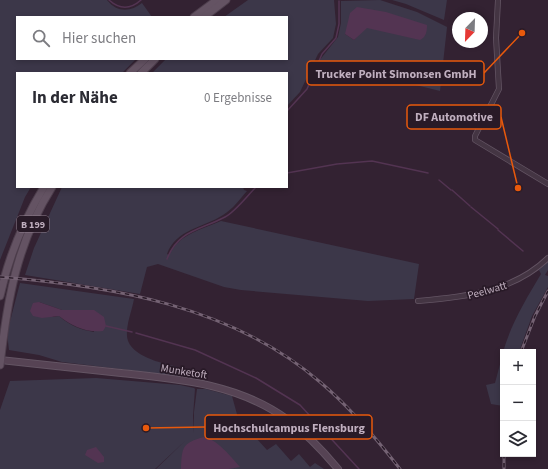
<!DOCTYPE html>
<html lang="de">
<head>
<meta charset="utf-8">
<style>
	body { margin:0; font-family:"Source Sans 3",sans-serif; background:#f7f7f7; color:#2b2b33 }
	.controls { position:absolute; right:12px; bottom:12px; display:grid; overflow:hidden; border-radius:0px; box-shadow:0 2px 6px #0003 }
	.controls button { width:36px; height:36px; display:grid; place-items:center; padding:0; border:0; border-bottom:1px solid #e1e1e2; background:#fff; color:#2b2b33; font:20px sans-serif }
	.compass { position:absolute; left:452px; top:12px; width:36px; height:36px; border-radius:50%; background:#fff; box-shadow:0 2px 6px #0003; rotate:203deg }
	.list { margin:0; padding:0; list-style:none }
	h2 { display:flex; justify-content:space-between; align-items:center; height:52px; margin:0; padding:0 16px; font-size:17px }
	h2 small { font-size:13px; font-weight:400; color:#7c7c81 }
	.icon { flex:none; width:22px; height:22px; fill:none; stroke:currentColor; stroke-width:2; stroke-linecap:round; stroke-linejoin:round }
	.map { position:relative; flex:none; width:548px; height:469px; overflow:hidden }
	.search { position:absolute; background:#fff; box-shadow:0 2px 6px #0003; left:16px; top:16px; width:272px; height:44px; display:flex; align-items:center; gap:10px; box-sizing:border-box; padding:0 14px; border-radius:0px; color:#7c7c81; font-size:15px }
	.panel { position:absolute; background:#fff; box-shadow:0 2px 6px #0003; left:16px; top:72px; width:272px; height:116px; border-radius:0px }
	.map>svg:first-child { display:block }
</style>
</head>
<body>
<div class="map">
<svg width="548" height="469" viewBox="0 0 548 469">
	<rect width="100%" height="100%" fill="#332232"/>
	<g fill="#3c3749" fill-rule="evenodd">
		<path d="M0,0h107c10,13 24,12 35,3l10,14h-135v42h119l-14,14h-105v114h14l-6,10 -25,63z"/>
		<path d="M248,0h86l2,24 -3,14 -15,16 -18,38 -13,14v-33h-135l14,-14h121v-42h-63z"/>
		<path d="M380,0l37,12 30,15 -7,64 -121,-30 19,-24 3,-14v-22zM386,12l-21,16 -11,12 -9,-6z"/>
		<path d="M392,0h55l-3,20 -38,-16z"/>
		<path d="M62,187h181l1,3 3,1c-7,8 -14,18 -24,24 -20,13 -47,14 -56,39l2,1c9,-20 33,-26 52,-34l198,43 -5,35 -46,2 -127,-11 -17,-3 -66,-23 -11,3 -7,27 -115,-19 9,-27z"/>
		<path d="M548,261v9l-3,5 3,1v11l-16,29 -13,36h-16c8,-28 23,-53 38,-78l-2,-4z"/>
		<path d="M20,283l114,16c-2,11 -8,26 -7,37 2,25 52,30 72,36l-4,6 -133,-16 -23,-7 -30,-5 -2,-17zM39,302l23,8h32v22c-13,-2 -25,-7 -35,-16l-6,1z"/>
		<path d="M503,353v53l-12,-2 -5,-19 9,-2z"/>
		<path d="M96,378l84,7 14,3 1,1 -2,27 1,17v-21l3,-23h9l26,7 6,22 29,32 9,-6 15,17 8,-7 11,13 5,-4 9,6h-168l30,-29 -31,29h-155v-59l10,-29z"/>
	</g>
	<g fill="#533452">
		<path d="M357,7l29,5 41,13c0,7 -1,12 -7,15l-53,-12 -13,12 -9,-6 5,-21z"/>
		<path d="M39,302l23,8h32l10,7 2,9 -3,5c-17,2 -31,-5 -44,-15l-17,2 -9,-2 -3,-5 3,-8z"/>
		<path d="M204,437c14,3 27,20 36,30l-11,2h-48c1,-22 1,-26 23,-32z"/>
		<path d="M96,447l8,10v5l-6,1 -13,-8 2,-5z"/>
	</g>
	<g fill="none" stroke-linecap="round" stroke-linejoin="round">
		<g stroke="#533452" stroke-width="1.5">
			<path d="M109,0c11,10 22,9 32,0"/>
			<path d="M287,111l20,-22 15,-35 14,-16 3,-14v-23"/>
			<path d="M287,173l50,-9 35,-3 56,12"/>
			<path d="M439,180l12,10"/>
			<path d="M452,190l18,16"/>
			<path d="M471,207l27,22"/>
			<path d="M498,230l25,21"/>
			<path d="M167,259c11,-29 34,-29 58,-42 10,-5 23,-22 31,-30"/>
			<path d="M106,326l26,6"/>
			<path d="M136,333l59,17 61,28 44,27 59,64"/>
		</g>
		<g stroke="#645564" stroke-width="6">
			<g id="street">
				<path d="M498,0l-2,38 3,51 -24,47v4l73,44"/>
				<path d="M418,301c47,-4 95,-9 130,-43"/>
			</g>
		</g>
		<g stroke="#645564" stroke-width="8">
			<path id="secondary" d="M0,360c40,4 81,9 121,13 59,6 118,11 167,47 19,14 35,31 50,49"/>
		</g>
		<g stroke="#4d3e4c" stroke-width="9">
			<g id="primary">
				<path d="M194,17l23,-17"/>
				<path d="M204,17l22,-17"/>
				<path d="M130,73l15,-14"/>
				<path d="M141,73l14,-14"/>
				<path d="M0,296c8,-37 24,-76 44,-109"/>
				<path d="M0,365c7,-64 17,-123 52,-178"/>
			</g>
		</g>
		<use href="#street" stroke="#443543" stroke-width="4.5"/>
		<use href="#secondary" stroke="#564354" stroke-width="6"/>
		<use href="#primary" stroke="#645363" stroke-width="7"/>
		<g stroke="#746273" stroke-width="3">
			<g id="rail">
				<path d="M0,277c112,9 232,29 320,105 31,26 56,56 80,87"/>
				<path d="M521,352l14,-36 13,-25"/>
				<path d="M504,454v15"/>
			</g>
		</g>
		<use href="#rail" stroke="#281a27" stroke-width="1.5" stroke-dasharray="4.5" stroke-linecap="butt"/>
	</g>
	<g text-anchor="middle" stroke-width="3.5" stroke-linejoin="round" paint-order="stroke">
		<rect fill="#281a27" stroke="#928291" stroke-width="1" x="17" y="216" width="32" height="16" rx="3"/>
		<g font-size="10" font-weight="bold" fill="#c0afbf">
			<text x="33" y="228">B 199</text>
		</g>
		<g font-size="11" fill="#c0afbf" stroke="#281a27">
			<text transform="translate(487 290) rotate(-16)" y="4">Peelwatt</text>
			<text transform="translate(184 371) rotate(9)" y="4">Munketoft</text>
		</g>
	</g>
	<path fill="none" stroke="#e8590c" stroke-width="1.5" d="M522 33L484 73M518 188L501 117M146 428L205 427"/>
	<g fill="#e8590c" stroke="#281a27" stroke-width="1.5">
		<circle cx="522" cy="33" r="4"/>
		<circle cx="518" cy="188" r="4"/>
		<circle cx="146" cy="428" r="4"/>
	</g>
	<g fill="#281a27" stroke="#e8590c" stroke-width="1.5">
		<rect x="307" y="61" width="177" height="24" rx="4"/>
		<rect x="407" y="105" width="94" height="24" rx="4"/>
		<rect x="205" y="415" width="167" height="24" rx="4"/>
	</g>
	<g font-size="12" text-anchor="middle" font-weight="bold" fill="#c0afbf">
		<text x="396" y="78">Trucker Point Simonsen GmbH</text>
		<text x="454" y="121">DF Automotive</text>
		<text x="289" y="432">Hochschulcampus Flensburg</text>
	</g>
</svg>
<div class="controls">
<button>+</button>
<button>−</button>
<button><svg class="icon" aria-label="layers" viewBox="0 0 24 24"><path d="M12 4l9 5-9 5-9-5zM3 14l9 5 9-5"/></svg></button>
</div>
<svg class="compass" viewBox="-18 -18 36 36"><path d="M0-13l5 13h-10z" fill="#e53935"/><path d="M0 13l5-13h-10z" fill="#7c7c81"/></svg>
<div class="search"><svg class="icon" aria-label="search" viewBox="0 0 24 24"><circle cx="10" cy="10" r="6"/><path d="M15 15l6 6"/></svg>Hier suchen</div>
<section class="panel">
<h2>In der Nähe<small>0 Ergebnisse</small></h2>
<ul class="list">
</ul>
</section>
</div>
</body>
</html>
